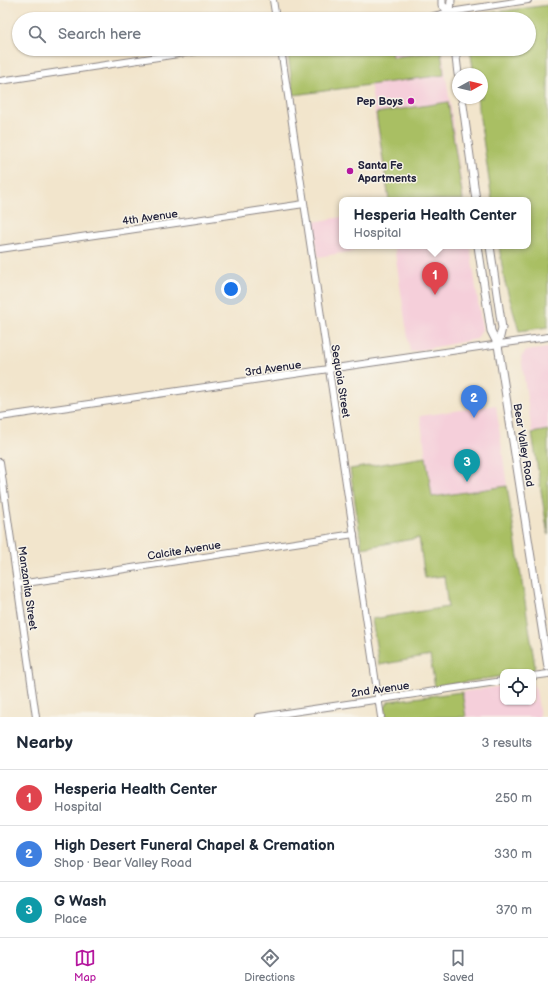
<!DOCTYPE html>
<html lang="en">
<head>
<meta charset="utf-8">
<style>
	body { margin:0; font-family:"Balsamiq Sans",sans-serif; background:#f2f2f3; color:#1f2937 }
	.controls { position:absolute; right:12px; bottom:12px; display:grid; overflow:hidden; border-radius:8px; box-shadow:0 1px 3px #0004 }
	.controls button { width:36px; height:36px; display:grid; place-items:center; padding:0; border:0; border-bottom:1px solid #e0e1e3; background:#fff; color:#1f2937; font:20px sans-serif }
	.compass { position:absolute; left:452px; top:68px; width:36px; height:36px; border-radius:50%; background:#fff; box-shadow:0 1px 3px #0004; rotate:82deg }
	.you { position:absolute; left:231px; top:289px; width:14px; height:14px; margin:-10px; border:3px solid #fff; border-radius:50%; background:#1a73e8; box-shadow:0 0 0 6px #1a73e833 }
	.badge { display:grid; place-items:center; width:26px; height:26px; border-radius:50%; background:#b5179e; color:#fff; font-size:13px; font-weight:700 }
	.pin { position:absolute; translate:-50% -33px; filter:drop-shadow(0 1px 2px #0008) }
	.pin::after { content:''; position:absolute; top:21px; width:14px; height:12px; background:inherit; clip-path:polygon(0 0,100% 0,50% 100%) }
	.popup { position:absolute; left:339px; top:197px; width:192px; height:52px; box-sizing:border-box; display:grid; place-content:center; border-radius:8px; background:#fff; filter:drop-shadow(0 1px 3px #0005); font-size:13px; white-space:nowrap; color:#747a83 }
	.popup b { font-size:15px; color:#1f2937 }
	.popup::after { content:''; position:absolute; left:50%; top:100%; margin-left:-8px; border:8px solid transparent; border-top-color:#fff }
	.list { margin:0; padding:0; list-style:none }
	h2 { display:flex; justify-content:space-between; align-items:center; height:52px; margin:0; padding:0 16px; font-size:17px }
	h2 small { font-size:13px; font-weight:400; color:#747a83 }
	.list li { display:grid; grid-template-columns:26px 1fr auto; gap:12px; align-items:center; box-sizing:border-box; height:56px; padding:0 16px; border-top:1px solid #e0e1e3 }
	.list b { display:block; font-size:15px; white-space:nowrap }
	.list p { margin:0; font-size:13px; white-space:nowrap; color:#747a83 }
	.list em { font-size:13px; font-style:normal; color:#747a83 }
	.icon { flex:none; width:22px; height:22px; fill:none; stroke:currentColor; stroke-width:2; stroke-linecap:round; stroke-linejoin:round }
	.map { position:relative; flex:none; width:548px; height:717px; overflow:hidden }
	.search { position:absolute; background:#fff; box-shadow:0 1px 3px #0004; left:12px; right:12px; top:12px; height:44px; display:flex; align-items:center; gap:10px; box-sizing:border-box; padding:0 14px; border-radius:22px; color:#747a83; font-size:15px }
	.sheet { height:220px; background:#fff }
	nav { display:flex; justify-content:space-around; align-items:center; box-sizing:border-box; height:56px; border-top:1px solid #e0e1e3; background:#fff; font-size:11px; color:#747a83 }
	nav a { display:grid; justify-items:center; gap:2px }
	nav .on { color:#b5179e }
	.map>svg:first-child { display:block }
</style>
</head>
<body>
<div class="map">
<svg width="548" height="717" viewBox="0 0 548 717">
	<rect width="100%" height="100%" fill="#f7f3e8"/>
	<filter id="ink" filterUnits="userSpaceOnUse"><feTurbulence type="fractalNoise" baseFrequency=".025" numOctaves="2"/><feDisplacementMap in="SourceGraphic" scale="8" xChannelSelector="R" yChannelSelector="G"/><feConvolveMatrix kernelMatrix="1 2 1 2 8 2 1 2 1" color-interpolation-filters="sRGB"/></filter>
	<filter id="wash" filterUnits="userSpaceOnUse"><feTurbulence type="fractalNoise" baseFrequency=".012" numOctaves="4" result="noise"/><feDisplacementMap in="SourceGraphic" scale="16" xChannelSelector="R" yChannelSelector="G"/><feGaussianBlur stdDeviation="0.9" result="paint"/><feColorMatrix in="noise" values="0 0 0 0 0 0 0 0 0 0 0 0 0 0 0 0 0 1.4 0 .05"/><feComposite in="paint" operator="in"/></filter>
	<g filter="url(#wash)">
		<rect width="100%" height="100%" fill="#f2e5cc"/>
		<g fill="#f5cfda">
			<path d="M365,49h77l22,151h-76z"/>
			<path d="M342,217v29h12v5l-36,6 -5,-35z"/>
			<path d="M394,246h76l12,83 -5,10 -67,13z"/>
			<path d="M548,348v82l-16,3 -11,-76 5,-6z"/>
			<path d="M496,405l11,81 -75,11 -12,-81z"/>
			<path d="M533,684l3,5 4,28h-74l-4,-25 41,-6v16h30z"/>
		</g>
		<g fill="#a9bf63" stroke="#66704f">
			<path d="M548,5v322l-29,4 -15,-52 -5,-33h29v-46h-36l-15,-102h5v-24h-8l-4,-25h59v-30h-63v-3z"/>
			<path d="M287,49h104l1,8 49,-6 3,24 -150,20z"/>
			<path d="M448,102l15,98h-74l-13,-87z"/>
			<path d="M548,430v105l-16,-102z"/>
			<path d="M426,457l6,40 75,-11 28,180 -2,5 -6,1h-24v4l-68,11 -5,-31 -51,9 -7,-46 76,-12 -4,-31 -19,2 -6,-40 -57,10 -12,-79z"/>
			<path d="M462,692l4,25h-80l-1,-10 4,-6z"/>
		</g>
	</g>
	<g filter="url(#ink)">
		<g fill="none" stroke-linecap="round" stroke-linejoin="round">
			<g stroke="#8a8484" stroke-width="8">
				<g id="minor">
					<path d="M273,0l3,19"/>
					<path d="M415,19l11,-1 24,-6 78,-12"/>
					<path d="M281,49c33,223 67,445 100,668"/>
					<path d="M0,81l211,-32"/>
					<path d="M0,249l304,-45"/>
					<path d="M0,417l548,-80"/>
					<path d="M0,462l36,255"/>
					<path d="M18,584l94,-13 242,-37"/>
					<path d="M533,676l15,-2"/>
					<path d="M259,717l244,-36"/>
				</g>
			</g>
			<g stroke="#8a8484" stroke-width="9">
				<g id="major">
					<path d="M442,0v5l8,7"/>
					<path d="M451,19l-1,-7 1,-12"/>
					<path d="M455,49l3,25"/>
					<path d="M462,98l14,102"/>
					<path d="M478,246l13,85 7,14 50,322"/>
					<path d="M490,246l12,82 -4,17"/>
				</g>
			</g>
			<use href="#minor" stroke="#fff" stroke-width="6"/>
			<use href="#major" stroke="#fff" stroke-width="7"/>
		</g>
	</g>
	<g fill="#b5179e" stroke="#f7f3e8" stroke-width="1.5">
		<circle cx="411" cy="101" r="4"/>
		<circle cx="350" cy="171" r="4"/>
	</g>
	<g text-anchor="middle" stroke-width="3" stroke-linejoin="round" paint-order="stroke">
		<g font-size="11" font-weight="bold" fill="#22223b" stroke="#f7f3e8" text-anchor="end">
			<text x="403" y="105">Pep Boys</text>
			<text x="358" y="169" text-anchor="start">Santa Fe<tspan x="358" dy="13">Apartments</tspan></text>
		</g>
		<g font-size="11" fill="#22223b" stroke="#f7f3e8">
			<text transform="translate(150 217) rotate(-8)" y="4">4th Avenue</text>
			<text transform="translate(273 368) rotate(-8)" y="4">3rd Avenue</text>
			<text transform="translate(341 381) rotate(81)" y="4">Sequoia Street</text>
			<text transform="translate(524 445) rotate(81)" y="4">Bear Valley Road</text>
			<text transform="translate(184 550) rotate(-9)" y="4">Calcite Avenue</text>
			<text transform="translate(28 588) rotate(82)" y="4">Manzanita Street</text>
			<text transform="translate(380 689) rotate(-8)" y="4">2nd Avenue</text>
		</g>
	</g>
</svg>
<div class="controls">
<button><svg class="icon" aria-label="locate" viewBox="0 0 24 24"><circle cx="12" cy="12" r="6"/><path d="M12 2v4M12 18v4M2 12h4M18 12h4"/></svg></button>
</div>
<svg class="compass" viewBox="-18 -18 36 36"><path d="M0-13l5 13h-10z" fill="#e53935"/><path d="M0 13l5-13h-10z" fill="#747a83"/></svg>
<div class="you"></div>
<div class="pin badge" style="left:435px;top:295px;background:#e0444e">1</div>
<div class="popup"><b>Hesperia Health Center</b>Hospital</div>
<div class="pin badge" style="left:474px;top:418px;background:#3f7fe0">2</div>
<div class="pin badge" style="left:467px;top:482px;background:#0f9aa8">3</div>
<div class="search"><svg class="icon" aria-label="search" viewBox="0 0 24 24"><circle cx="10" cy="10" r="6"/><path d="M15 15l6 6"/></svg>Search here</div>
</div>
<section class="sheet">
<h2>Nearby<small>3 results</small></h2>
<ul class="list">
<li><span class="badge" style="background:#e0444e">1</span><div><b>Hesperia Health Center</b><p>Hospital</p></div><em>250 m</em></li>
<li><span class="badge" style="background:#3f7fe0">2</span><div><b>High Desert Funeral Chapel &amp; Cremation</b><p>Shop · Bear Valley Road</p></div><em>330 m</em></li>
<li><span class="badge" style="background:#0f9aa8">3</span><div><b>G Wash</b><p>Place</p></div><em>370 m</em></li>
</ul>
</section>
<nav>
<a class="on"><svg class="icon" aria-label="map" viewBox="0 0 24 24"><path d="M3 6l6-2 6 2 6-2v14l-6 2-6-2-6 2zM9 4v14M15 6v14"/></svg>Map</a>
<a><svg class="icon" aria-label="directions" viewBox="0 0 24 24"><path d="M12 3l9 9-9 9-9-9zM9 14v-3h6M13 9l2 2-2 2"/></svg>Directions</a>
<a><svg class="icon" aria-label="saved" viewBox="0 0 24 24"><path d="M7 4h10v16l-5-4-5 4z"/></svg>Saved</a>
</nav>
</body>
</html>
